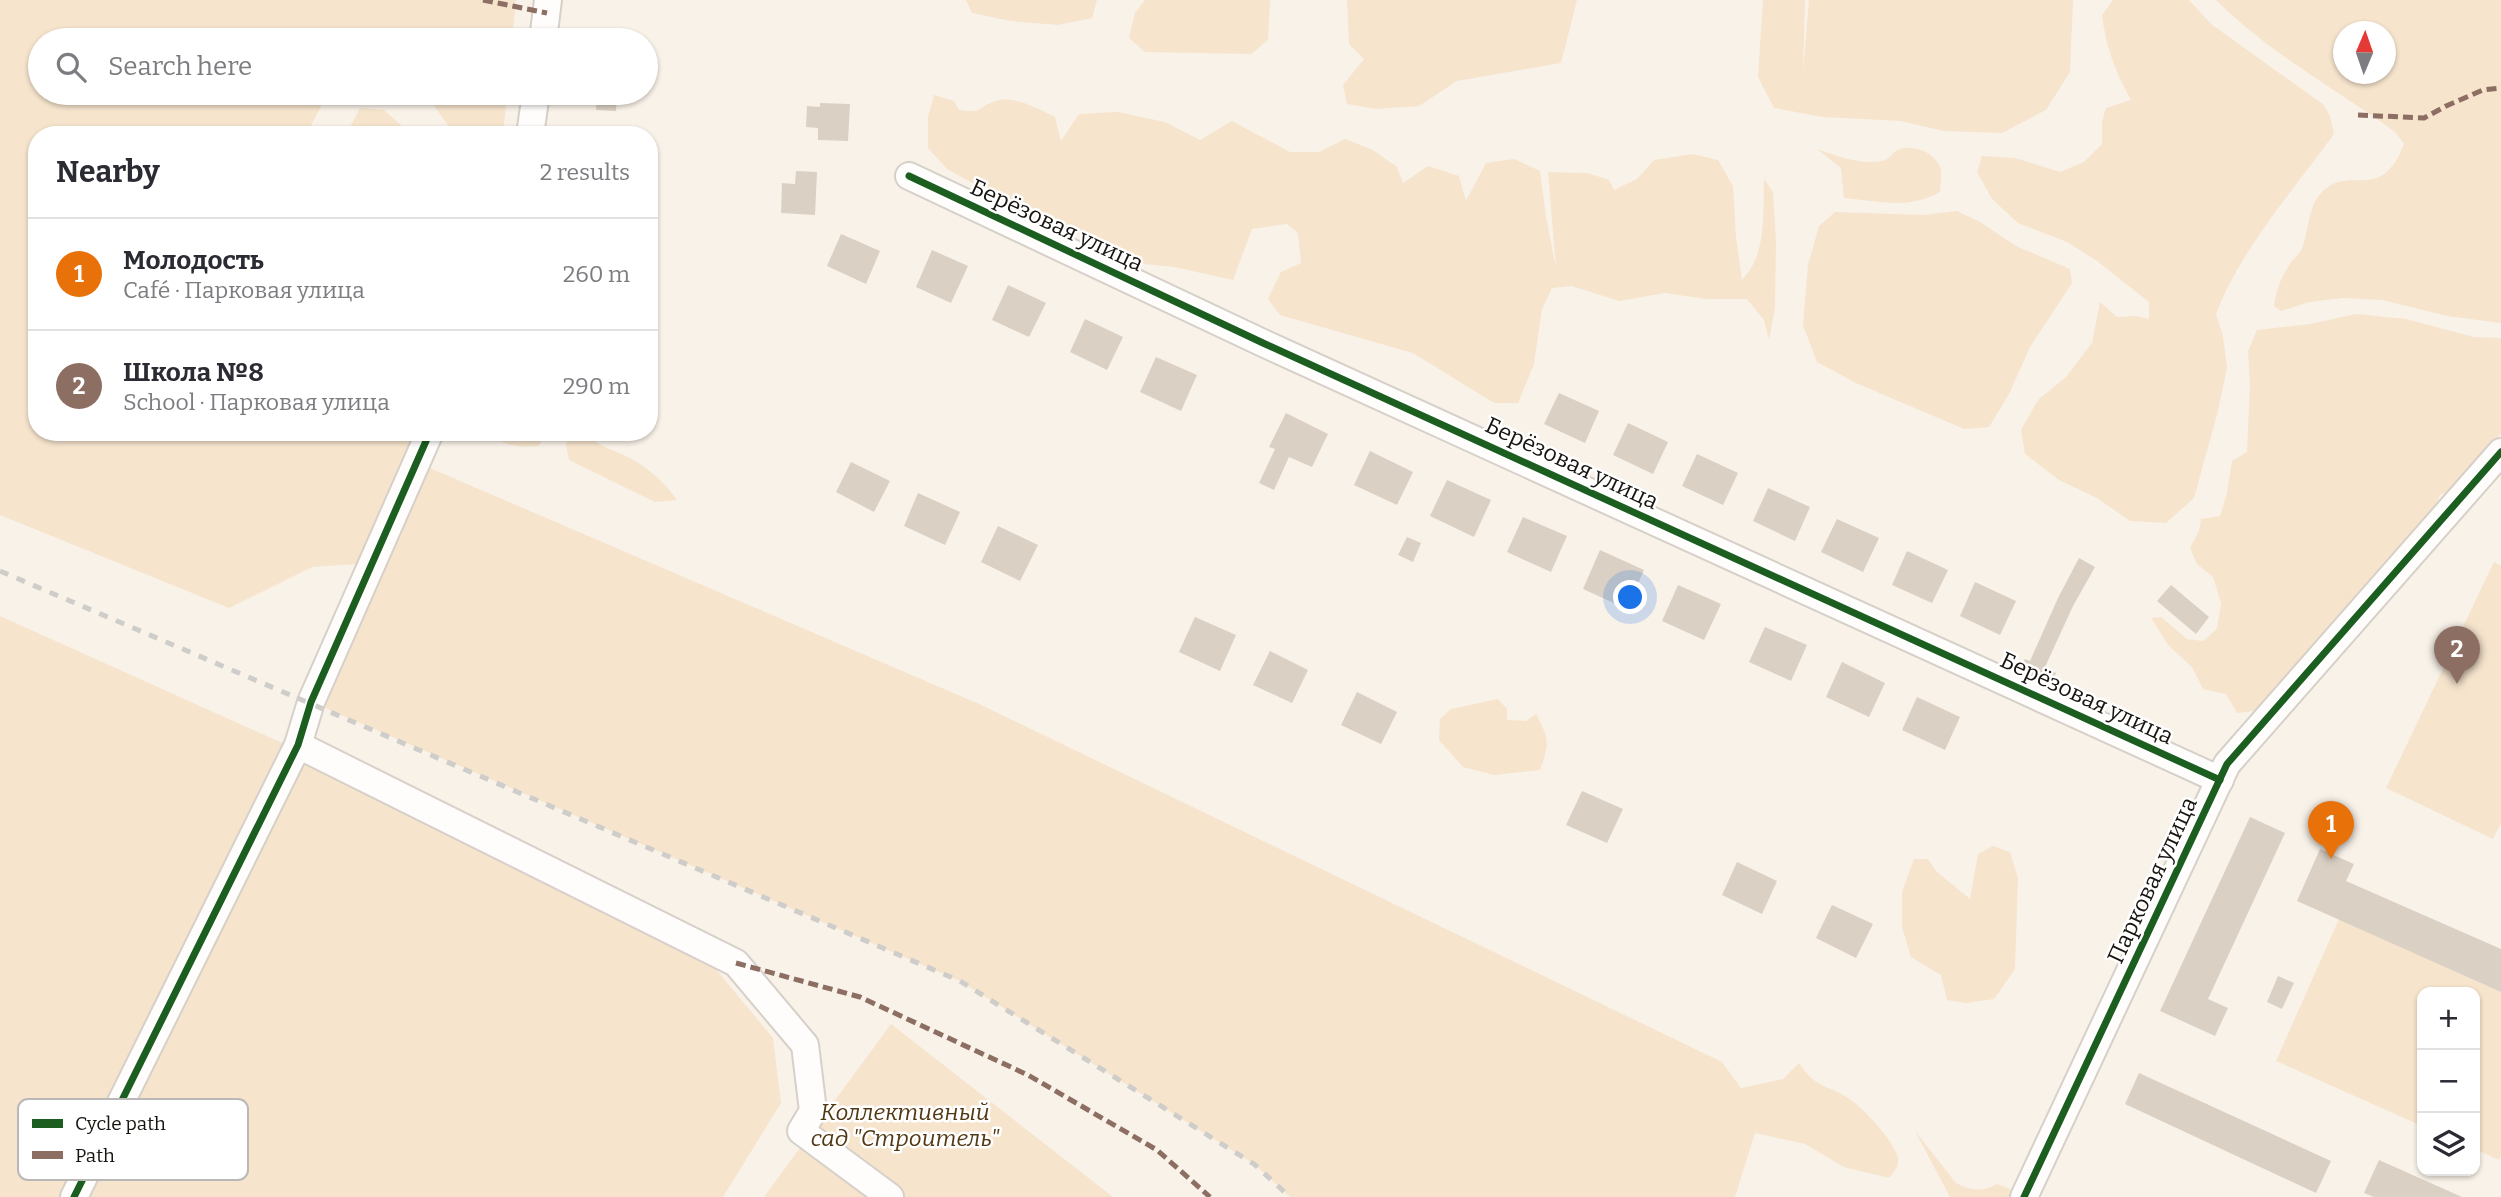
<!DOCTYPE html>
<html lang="en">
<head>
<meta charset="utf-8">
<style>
	body { margin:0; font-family:Bitter,serif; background:#f2f2f3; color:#2b2b33 }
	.controls { position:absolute; right:21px; bottom:21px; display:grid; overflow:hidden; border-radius:14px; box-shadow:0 2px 5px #0004 }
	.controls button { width:63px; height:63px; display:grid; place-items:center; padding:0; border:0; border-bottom:2px solid #e1e1e2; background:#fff; color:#2b2b33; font:35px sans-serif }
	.compass { position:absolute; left:2333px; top:21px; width:63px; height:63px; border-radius:50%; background:#fff; box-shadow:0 2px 5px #0004; rotate:2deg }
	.you { position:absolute; left:1631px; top:598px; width:24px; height:24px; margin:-18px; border:5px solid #fff; border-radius:50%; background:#1a73e8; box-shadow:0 0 0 10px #1a73e833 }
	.badge { display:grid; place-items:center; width:46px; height:46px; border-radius:50%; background:#67625b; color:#fff; font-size:23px; font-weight:700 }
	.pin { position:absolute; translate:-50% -58px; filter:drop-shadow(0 2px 4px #0008) }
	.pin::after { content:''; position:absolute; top:37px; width:24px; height:21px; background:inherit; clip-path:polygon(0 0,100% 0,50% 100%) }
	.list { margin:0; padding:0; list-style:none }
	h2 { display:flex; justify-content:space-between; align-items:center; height:91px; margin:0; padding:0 28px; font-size:30px }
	h2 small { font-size:23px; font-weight:400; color:#7c7c81 }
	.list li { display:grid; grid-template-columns:46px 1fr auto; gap:21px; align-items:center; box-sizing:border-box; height:112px; padding:0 28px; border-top:2px solid #e1e1e2 }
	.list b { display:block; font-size:26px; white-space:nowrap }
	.list p { margin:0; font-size:23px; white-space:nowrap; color:#7c7c81 }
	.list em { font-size:23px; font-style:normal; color:#7c7c81 }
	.icon { flex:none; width:38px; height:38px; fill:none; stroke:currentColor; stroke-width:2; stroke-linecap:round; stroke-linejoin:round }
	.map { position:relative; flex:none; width:2501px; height:1197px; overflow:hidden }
	.search { position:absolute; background:#fff; box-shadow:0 2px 5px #0004; left:28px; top:28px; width:630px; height:77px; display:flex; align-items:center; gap:18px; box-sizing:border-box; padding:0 24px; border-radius:38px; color:#7c7c81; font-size:26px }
	.panel { position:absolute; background:#fff; box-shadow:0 2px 5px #0004; left:28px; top:126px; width:630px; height:315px; border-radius:28px }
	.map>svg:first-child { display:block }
</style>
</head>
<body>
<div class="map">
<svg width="2501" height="1197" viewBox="0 0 2501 1197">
	<rect width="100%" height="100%" fill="#f9f2e9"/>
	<g fill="#f6e4cd" fill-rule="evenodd">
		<path d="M0,0h516l-4,40h-472v53h288l-22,42h-269v297h393l-14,30 563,242 743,358 19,26 42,-9 16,-16c17,27 30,21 52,37 13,9 45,43 47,59 1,8 -4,13 -9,19l-45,-11 -39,-23 -50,-11 -20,64h-445l-36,-33 -294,-183 -649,-279 62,-139 -61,4 -83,41 -229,-93z"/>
		<path d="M966,0h131l-5,18 -34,7 -47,-4 -39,-8z"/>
		<path d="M1145,0h125l-2,40 -17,14 -106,-2 -16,-14 6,-25z"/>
		<path d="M1347,0h230l-16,63 -104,18 -38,25 -43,3 -29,-5 -4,-19 21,-26 -15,-15z"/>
		<path d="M1763,0h42l-2,73 6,-73h264l-3,72 -24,38 -44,23 -59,-2 -42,-10 -78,-4 -49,-9 -16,-31z"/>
		<path d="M2113,0h76l22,24 113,81 6,11 4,18c-40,55 -95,118 -118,180l7,22 4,32 -9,43 -24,87 -28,25 -36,-2 -33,-23 -38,-18 -34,-26 -4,-24 17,-30 28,-23 26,-34 8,-41 17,15 18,-1 14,3v-17l-52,-41 -30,-19 -49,-19 -26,-24 -15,-27 5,-16 33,2 45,14 24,-10 18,-18v-22l4,-14 25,-8c-16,-29 -25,-52 -29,-85z"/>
		<path d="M2216,0h285v323l-54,-7 -65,-16 -39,-2 -34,4 -28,9 -7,-5c2,-18 8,-30 18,-45 4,-4 8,-8 10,-13 7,-17 6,-43 20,-56 30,-29 58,13 82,-48l-8,-11 -15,-11c-56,-39 -116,-73 -165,-122zM2344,32h42v42h-42z"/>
		<path d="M425,93h82l-4,42h-48z"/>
		<path d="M934,95l20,6 5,9c27,4 16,-3 37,-9 18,-6 42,8 59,16l6,24 18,-27 39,-2 47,10 35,18 32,-19 58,31h29l26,-13 28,11 24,17 6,16 25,-17 31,10 7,25 20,-38 28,-4 26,12 6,46 10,51 -8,-96 40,1 21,7 5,10 23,-11 17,-19 39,-6 25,6 15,26 3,51 6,43c25,-26 21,-66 22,-101l9,13 3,49 -1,67 -6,32 -5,-20 -17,-21h-41l-41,-6 -46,8 -47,-15 -20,2 -10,21 -8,55 -16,39h-24l-81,-50 -133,-38 -12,-16 13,-27 20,-9 -3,-30 -11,-9 -35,5 -19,51 -59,-13 -30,-3 -150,-69 -47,-26 -19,-21v-31z"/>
		<path d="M360,108l24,2 20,18 3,7h-61z"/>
		<path d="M1817,149c21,7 43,16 65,12 8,-1 11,-10 18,-12 16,-5 37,5 41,21 1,6 -1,16 -1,22 -33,18 -60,9 -96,6l-3,-30z"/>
		<path d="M1957,211l23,11 36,24 54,23 2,14 -42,64 -21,47 -20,33 -25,2 -108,-46 -39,-21 -14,-37 5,-60 11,-39 16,-14 88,3z"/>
		<path d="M2356,314l50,5 68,18 27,1v95l-40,54 -21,8 -10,24 -175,192 -18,2 -11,-19 -23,-5 -11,-22 -24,-22 -17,-27 10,-1 26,22 16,2 14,-12 4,-26 -8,-26 -16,-13 -7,-16 9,-17 2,-12 19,-3 7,-23 5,-32 15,-9 3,-68 -2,-33 9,-21 53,-6z"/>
		<path d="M487,432h55l2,4 -5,10c-20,2 -36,0 -52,-14z"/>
		<path d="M584,432c14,15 30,18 48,27 18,10 34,25 45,41l-22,2 -86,-42 -3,-16 5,-11z"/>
		<path d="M2494,562l7,4v257l-8,16 -107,-51z"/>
		<path d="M0,616l291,131 -227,450h-64z"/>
		<path d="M1498,699l9,10v11l19,1 10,-7c13,24 14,30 4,56l-46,5 -31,-8 -24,-27 1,-21 11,-10z"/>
		<path d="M304,759l400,196 69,83 8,65 -58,94h-638z"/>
		<path d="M1993,846l17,6 8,26 -3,91 -21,30 -28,4 -19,-3 -6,-25 -30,-18 -9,-30v-35l12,-33h14l8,12 34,28 8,-45z"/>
		<path d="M2339,919l162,73v163l-2,5 -24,-11v-157h-53v134l-146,-65z"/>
		<path d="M891,1024l222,173h-349z"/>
		<path d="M1915,1131l41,52c14,8 27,9 41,1l13,5 -1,8h-59z"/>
	</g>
	<g fill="#dbd0c4">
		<path d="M597,93h20l-1,18 -20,-1z"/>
		<path d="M820,103l30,1 -2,37 -30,-1v-12l-12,-1 1,-21 13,1z"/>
		<path d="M796,171l21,1 -2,43 -34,-2 1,-30 13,1z"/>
		<path d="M841,234l39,17 -14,33 -39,-18z"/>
		<path d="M932,250l36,16 -17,37 -35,-16z"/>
		<path d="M1008,285l38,18 -17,34 -37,-17z"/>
		<path d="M1085,319l38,18 -16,33 -37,-18z"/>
		<path d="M1156,357l41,18 -16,36 -41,-19z"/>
		<path d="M1559,393l40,18 -14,32 -41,-19z"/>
		<path d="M1286,413l42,21 -16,33 -23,-10 -15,33 -15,-7 16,-34 -6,-2z"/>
		<path d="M1628,423l40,19 -15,32 -40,-19z"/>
		<path d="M1370,451l43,21 -16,33 -43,-20z"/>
		<path d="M1697,454l41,19 -15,32 -41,-19z"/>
		<path d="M851,462l39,19 -16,31 -38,-20z"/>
		<path d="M1447,480l44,20 -17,37 -44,-21z"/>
		<path d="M1768,488l42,19 -15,34 -42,-20z"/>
		<path d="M918,493l42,19 -15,33 -41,-19z"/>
		<path d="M1523,517l44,19 -16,36 -44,-20z"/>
		<path d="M1837,519l42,19 -16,34 -42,-20z"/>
		<path d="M998,526l40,19 -18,36 -39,-19z"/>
		<path d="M1407,537l14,6 -8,19 -15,-7z"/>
		<path d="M1600,550l44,20 -17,39 -44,-20z"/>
		<path d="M1907,551l41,19 -16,33 -40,-18z"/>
		<path d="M2079,558l16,9 -22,39 -28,61 11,6 -5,12 -32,-14 6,-12 5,2 28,-63z"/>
		<path d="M1975,582l41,19 -16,34 -40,-19z"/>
		<path d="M1678,585l43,19 -17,36 -42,-19z"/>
		<path d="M2171,585l38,32 -13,17 -39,-33z"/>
		<path d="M1195,617l41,18 -16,36 -41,-19z"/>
		<path d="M1765,627l42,18 -16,36 -42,-19z"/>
		<path d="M1270,651l38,19 -16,33 -39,-18z"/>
		<path d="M1842,662l43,21 -16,34 -43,-20z"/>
		<path d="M1357,692l40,20 -16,32 -40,-19z"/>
		<path d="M1917,697l43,20 -15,33 -43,-20z"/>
		<path d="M1582,791l41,18 -16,34 -41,-18z"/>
		<path d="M2250,817l35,16 -77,166 20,9 -13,28 -55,-25z"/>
		<path d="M2320,849l34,15 -8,17 155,68v43l-204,-91z"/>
		<path d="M1737,862l40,19 -15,33 -40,-19z"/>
		<path d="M1832,905l41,19 -17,34 -40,-20z"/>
		<path d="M2278,976l16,7 -12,26 -15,-7z"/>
		<path d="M2139,1073l192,88 -15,32 -191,-89z"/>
		<path d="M2379,1160l83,37h-88l-10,-4z"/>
	</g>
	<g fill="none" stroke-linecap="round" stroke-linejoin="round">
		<g stroke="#d6d0c9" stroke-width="30">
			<g id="minor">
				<path d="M543,40l5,-40"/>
				<path d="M530,135l6,-42"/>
				<path d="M909,176l354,167 957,437"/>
				<path d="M298,745l438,218 69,82 8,66 -12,20 89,66"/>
				<path d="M74,1197l224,-452 13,-43 119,-270"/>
				<path d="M2024,1197l203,-433 274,-312"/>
			</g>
		</g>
		<use href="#minor" stroke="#fefdfc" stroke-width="26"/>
		<path stroke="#cecdca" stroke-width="5" stroke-dasharray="9 9" stroke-linecap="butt" d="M0,571l960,410 294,183 36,33"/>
		<g stroke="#8d6e63" stroke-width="5" stroke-dasharray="10 5" stroke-linecap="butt">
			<path d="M483,0l64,13"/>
			<path d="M2358,115l66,3 22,-12 37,-16 18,-2"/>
			<path d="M736,963l124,34 168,78 129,75 53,47"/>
		</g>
		<g stroke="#fff" stroke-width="11">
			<g id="cycleway">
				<path d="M909,176l354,167 957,437"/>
				<path d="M74,1197l224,-452 13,-43 119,-270"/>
				<path d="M2024,1197l203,-433 274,-312"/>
			</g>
		</g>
		<use href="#cycleway" stroke="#1b5e20" stroke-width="7"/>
	</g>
	<g text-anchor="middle" stroke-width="5" stroke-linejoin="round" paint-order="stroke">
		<g font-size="23" fill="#18140f" stroke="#fff">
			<text transform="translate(1057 225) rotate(25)" y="8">Берёзовая улица</text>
			<text transform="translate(1572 463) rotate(25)" y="8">Берёзовая улица</text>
			<text transform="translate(2087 698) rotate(25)" y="8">Берёзовая улица</text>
			<text transform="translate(2152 880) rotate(-65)" y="8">Парковая улица</text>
		</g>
		<g font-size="23" font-style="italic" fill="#523913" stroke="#fff">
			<text x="905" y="1120">Коллективный<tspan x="905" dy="26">сад "Строитель"</tspan></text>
		</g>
	</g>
	<rect x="18" y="1099" width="230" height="81" rx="10" fill="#fff" stroke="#bab8b7" stroke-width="2"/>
	<rect x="32" y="1119" width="31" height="9" fill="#1b5e20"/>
	<rect x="32" y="1151" width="31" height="8" fill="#8d6e63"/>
	<g font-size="19" fill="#18140f">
		<text x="75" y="1130">Cycle path</text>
		<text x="75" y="1162">Path</text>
	</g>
</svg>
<div class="controls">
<button>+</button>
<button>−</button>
<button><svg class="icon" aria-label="layers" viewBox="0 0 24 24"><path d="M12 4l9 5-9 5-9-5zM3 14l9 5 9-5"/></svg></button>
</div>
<svg class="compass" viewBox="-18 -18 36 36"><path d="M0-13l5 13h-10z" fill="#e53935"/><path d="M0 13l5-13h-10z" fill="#7c7c81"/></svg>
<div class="you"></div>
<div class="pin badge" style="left:2331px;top:859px;background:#e8710a">1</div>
<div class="pin badge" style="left:2457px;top:684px;background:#8d6e63">2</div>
<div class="search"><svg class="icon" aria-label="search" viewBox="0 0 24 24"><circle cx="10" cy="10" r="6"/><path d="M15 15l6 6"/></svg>Search here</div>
<section class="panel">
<h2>Nearby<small>2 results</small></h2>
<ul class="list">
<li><span class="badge" style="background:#e8710a">1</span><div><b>Молодость</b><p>Café · Парковая улица</p></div><em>260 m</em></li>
<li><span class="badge" style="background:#8d6e63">2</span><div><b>Школа №8</b><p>School · Парковая улица</p></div><em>290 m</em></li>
</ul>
</section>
</div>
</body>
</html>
